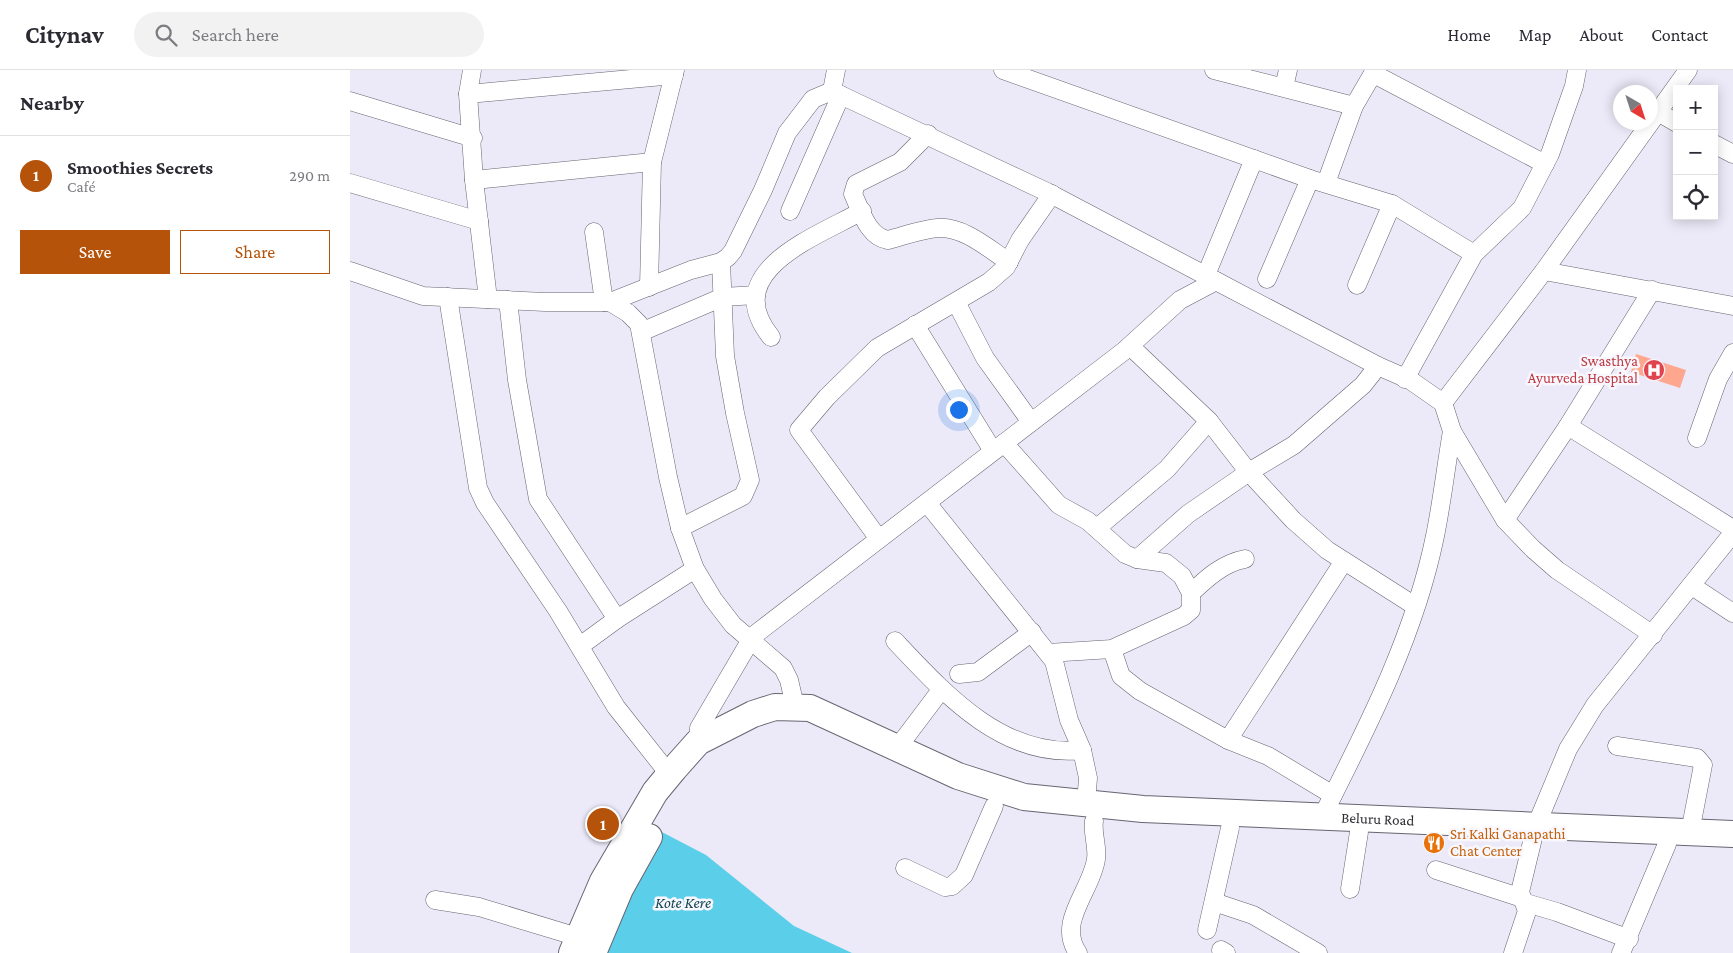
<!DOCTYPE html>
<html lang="en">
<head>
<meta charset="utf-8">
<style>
	body { margin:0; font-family:"Crimson Pro",serif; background:#f2f2f3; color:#2b2b33 }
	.controls { position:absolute; right:15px; top:15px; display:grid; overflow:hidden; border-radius:0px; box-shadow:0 2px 12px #0003 }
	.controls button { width:45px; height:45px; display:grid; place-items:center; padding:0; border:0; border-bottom:1px solid #e1e1e2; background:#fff; color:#2b2b33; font:25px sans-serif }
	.compass { position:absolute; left:1263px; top:15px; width:45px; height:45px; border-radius:50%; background:#fff; box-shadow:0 2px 12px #0003; rotate:141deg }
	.you { position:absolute; left:608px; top:339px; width:18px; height:18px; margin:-12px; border:4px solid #fff; border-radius:50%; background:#1a73e8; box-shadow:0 0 0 8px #1a73e833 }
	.badge { display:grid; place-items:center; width:32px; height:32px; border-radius:50%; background:#b45309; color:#fff; font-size:16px; font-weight:700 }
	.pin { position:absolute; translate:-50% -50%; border:2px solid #fff; box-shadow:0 1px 5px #0006 }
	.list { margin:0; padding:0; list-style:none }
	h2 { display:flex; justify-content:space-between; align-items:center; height:65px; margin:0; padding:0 20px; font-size:21px }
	h2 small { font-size:16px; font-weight:400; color:#7c7c81 }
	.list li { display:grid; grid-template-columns:32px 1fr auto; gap:15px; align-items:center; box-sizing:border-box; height:80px; padding:0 20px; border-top:1px solid #e1e1e2 }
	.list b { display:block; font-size:19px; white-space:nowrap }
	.list p { margin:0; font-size:16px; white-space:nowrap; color:#7c7c81 }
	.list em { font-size:16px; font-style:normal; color:#7c7c81 }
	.actions { display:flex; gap:10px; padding:15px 20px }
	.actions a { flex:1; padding:11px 0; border:1px solid #b45309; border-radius:0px; text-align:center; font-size:18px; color:#b45309 }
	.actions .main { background:#b45309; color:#fff }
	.icon { flex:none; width:28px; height:28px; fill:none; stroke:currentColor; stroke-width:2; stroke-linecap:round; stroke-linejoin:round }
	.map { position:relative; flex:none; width:1383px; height:883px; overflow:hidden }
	header { display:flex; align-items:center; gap:30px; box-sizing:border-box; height:70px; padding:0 25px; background:#fff; border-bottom:1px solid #e1e1e2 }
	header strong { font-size:24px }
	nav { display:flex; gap:28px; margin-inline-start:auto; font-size:18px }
	.search { width:350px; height:45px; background:#f2f2f3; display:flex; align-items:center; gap:12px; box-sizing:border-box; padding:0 18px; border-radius:28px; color:#7c7c81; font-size:19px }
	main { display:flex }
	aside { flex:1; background:#fff }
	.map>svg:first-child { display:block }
</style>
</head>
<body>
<header>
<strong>Citynav</strong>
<div class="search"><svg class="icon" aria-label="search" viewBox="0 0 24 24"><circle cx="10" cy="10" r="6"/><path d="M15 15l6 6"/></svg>Search here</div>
<nav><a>Home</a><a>Map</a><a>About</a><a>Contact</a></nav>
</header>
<main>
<aside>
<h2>Nearby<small></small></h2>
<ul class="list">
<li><span class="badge">1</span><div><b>Smoothies Secrets</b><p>Café</p></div><em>290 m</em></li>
</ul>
<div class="actions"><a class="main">Save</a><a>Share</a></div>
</aside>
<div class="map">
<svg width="1383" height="883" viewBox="0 0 1383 883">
	<rect width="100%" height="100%" fill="#ece9f8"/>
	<path fill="#5bcfe9" d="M308,760l48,25 88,71 58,27h-248z"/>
	<path fill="#ffa78e" d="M1286,284l50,16 -6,18 -49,-16z"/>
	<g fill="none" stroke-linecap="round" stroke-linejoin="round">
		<g stroke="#676571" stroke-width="19">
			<g id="minor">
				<path d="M122,0l-4,24 6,86 14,119"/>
				<path d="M653,0l307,109 82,25 82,50"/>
				<path d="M864,0l140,36"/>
				<path d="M1024,4l171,90"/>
				<path d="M934,17l4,-17"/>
				<path d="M482,21l4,-21"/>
				<path d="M118,24l206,-19"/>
				<path d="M0,31l123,37"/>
				<path d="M1308,42l19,11"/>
				<path d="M578,64l-28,28 -44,22 -3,10c8,17 15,43 35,46 16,-4 34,-11 50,-12 25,-2 51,21 71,34"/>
				<path d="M1364,74l19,10"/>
				<path d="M124,110l178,-18"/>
				<path d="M0,113l129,38"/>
				<path d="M976,113l28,-77 21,-36"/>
				<path d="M440,141l51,-116"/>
				<path d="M244,162l10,70"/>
				<path d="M0,201l73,25 122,6h65l81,-32 30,-8 7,-5 5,-6 30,-61 24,-57 26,-34 19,-8 215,101 169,89"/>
				<path d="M1194,201l189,35"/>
				<path d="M856,205l48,-116"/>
				<path d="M917,209l43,-100"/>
				<path d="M1007,215l35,-81"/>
				<path d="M299,217l3,-125 23,-92"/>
				<path d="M98,227l30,191 7,15 73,108 58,96 53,67"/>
				<path d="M158,230l9,80 21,119 79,120"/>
				<path d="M260,232l18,11 11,11 29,153 12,51 15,41 18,30 20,26 50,43 6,12 6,26"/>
				<path d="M606,232l29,56 46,64"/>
				<path d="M565,255l78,126"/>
				<path d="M291,262l82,-35 33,-2"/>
				<path d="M421,267c-53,-66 45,-100 91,-126"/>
				<path d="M780,276l79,75 38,49 46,50 34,30 88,56"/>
				<path d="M1055,309l69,-125 48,-46 28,-54 24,-68 3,-16"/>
				<path d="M1093,333l101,-132 144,-201"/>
				<path d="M1218,356l165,103"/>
				<path d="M1347,368l21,-59 15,-26"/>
				<path d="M654,373l55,62 29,16 37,33 12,5 29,4 16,13 9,17v17l-7,6 -72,33 -64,4"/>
				<path d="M577,433l127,158 15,59 13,30 6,28 -2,25"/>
				<path d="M1155,450l63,-94 84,-136"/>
				<path d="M330,458l63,-32 7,-16 -15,-67 -10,-57 -4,-94"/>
				<path d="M747,458l70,-59 42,-48"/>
				<path d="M529,469l-80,-109 28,-33 50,-49 112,-66 17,-15 14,-27 32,-46"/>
				<path d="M787,489l51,-45 61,-42 45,-27 69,-60 15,-19"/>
				<path d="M1342,516l41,27"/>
				<path d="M841,523c16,-15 32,-30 54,-34"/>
				<path d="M545,571c49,52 108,118 187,109"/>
				<path d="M230,576l37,-27 78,-50"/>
				<path d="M762,579l9,27 19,15 88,49 40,16 65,39"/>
				<path d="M609,604l19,-2 54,-40"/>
				<path d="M878,670l116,-179"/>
				<path d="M348,672l1,-14 54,-92 371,-285 56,-51 36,-19 162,85 32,14 33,23 9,28 53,89 28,29 24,21 96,65"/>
				<path d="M1267,676l80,12 6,7 -13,67"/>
				<path d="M548,677l43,-57"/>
				<path d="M972,747c45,-89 93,-182 113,-281 7,-34 11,-70 17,-105"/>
				<path d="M1186,756l32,-77 27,-44 138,-172"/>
				<path d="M555,798l40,19 7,-1 12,-11 30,-69"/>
				<path d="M1086,800l86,28"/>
				<path d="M1000,819l9,-57"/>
				<path d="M85,830l44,7 99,30"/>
				<path d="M864,832l39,13 65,38"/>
				<path d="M1176,833l31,9 72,27"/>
				<path d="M857,860l23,-102"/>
				<path d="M871,880l5,3"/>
				<path d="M728,883c-22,-31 14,-63 18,-94 2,-13 -4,-25 -2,-38"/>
				<path d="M1163,883l14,-42 -7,-19 13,-54"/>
				<path d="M1271,883l46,-109"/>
			</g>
		</g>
		<g stroke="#676571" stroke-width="28">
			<g id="highway">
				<path id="s1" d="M222,883l31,-72 52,-89 19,-23 24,-27 55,-28 22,-7 35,1 148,68 66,21 119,12 590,25"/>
				<path d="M243,883l27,-64 29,-52"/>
			</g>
		</g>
		<use href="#minor" stroke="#fff" stroke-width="18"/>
		<use href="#highway" stroke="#fff" stroke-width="26"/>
	</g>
	<defs>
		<g id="hospital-disc" transform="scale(1.125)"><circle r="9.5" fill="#e0444e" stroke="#f8f7fd"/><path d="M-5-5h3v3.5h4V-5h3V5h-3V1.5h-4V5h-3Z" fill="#fff"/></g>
		<g id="restaurant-disc" transform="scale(1.125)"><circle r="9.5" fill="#e8710a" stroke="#f8f7fd"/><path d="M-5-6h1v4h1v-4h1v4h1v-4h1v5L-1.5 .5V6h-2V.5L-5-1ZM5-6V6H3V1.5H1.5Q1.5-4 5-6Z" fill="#fff"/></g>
	</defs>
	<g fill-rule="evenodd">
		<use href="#hospital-disc" x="1304" y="300"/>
		<use href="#restaurant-disc" x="1084" y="773"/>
	</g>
	<g text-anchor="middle" stroke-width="5" stroke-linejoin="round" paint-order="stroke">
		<g font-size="15" fill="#be3a42" stroke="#f8f7fd" text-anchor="end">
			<text x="1288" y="296">Swasthya<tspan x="1288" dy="17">Ayurveda Hospital</tspan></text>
		</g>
		<g font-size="15" fill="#2e2d33" stroke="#f8f7fd">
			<text dy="5" stroke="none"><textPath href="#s1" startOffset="954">Beluru Road</textPath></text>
		</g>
		<g font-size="15" fill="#c56008" stroke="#f8f7fd" text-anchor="start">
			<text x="1100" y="769">Sri Kalki Ganapathi<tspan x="1100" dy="17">Chat Center</tspan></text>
		</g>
		<g font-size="16" font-style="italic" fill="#124651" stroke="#f8f7fd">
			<text x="333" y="838">Kote Kere</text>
		</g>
	</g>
</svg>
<div class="controls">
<button>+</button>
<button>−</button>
<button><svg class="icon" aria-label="locate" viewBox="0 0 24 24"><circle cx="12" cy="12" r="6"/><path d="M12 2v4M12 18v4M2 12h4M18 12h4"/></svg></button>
</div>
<svg class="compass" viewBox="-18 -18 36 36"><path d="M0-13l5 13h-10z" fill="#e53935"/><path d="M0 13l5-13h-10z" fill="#7c7c81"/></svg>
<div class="you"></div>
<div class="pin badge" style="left:253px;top:754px">1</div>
</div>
</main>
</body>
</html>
